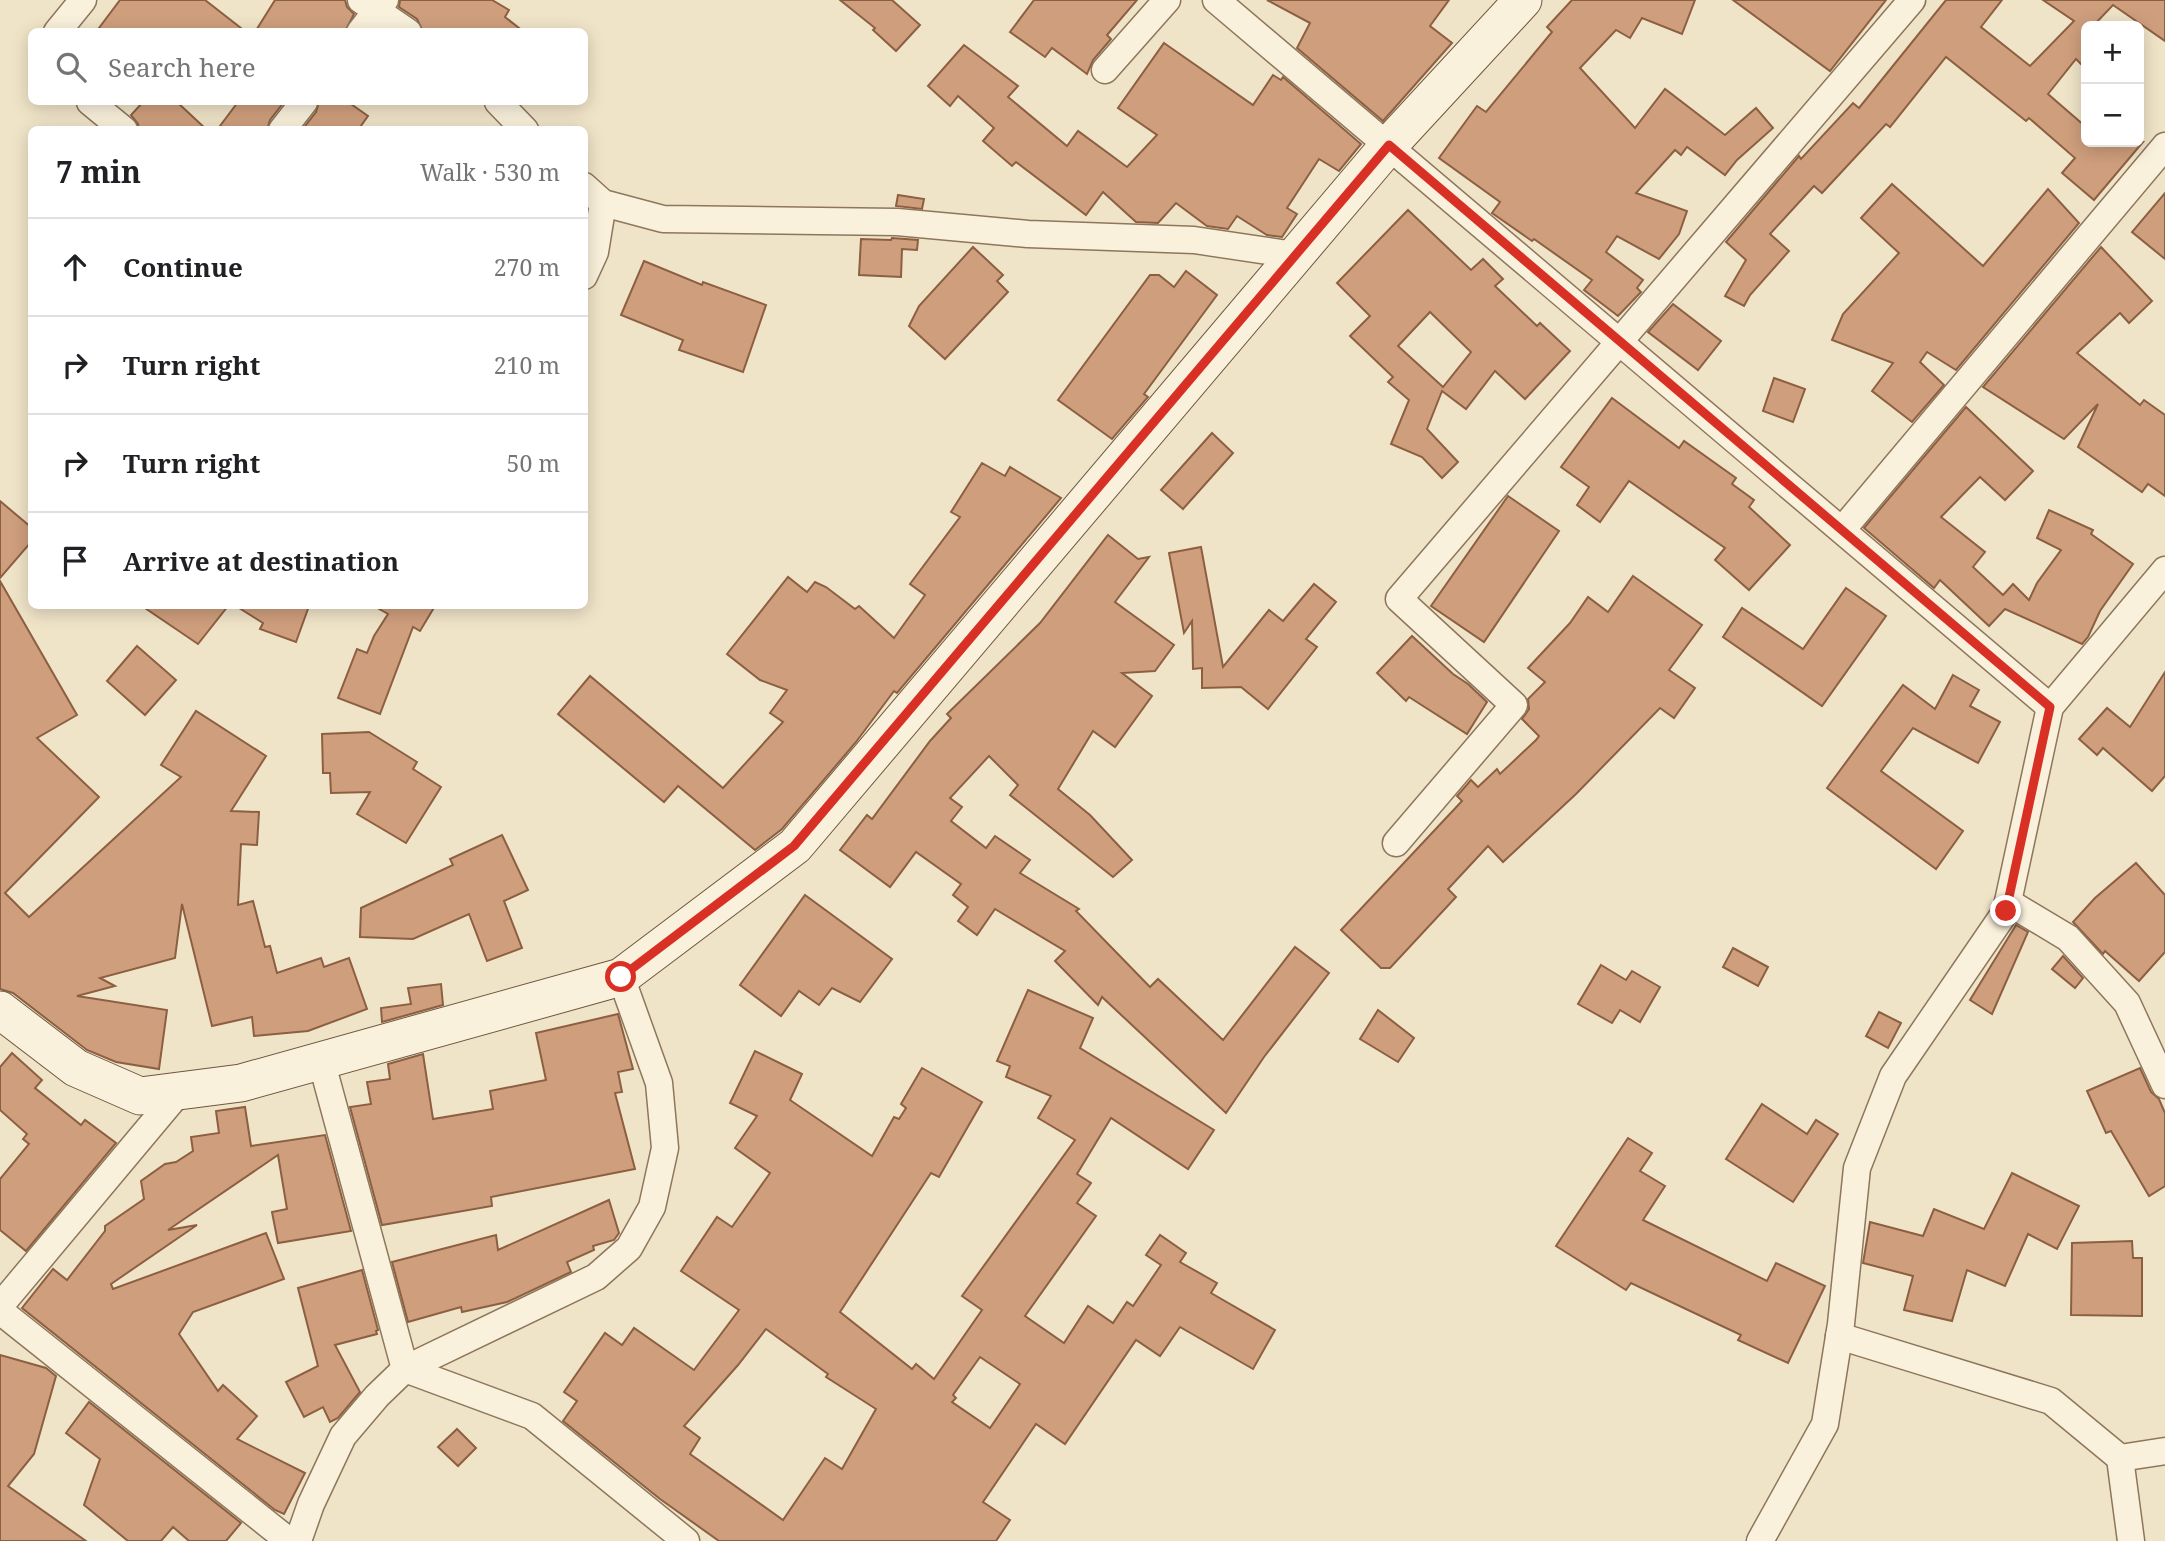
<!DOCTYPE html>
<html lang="en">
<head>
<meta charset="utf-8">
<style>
	body { margin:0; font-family:"Noto Serif",serif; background:#f2f2f2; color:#202124 }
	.controls { position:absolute; right:21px; top:21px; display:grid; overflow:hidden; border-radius:10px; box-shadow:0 4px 18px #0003 }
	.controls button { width:63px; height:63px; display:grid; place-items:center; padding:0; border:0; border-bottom:2px solid #e0e0e0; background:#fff; color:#202124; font:35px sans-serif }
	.stop { position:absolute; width:21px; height:21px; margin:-16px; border:5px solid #d93025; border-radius:50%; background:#fff }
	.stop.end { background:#d93025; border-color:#fff; box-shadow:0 2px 7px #0008 }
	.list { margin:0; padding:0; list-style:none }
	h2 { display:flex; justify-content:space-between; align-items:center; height:91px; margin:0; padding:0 28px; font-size:30px }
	h2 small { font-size:23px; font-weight:400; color:#757577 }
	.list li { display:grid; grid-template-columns:46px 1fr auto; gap:21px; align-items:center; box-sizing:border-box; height:98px; padding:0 28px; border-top:2px solid #e0e0e0 }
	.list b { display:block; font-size:26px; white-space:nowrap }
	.list em { font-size:23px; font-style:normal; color:#757577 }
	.icon { flex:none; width:38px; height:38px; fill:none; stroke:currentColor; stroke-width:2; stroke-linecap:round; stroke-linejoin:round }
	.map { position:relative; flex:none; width:2165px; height:1541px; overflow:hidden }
	.search { position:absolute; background:#fff; box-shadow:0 4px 18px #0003; left:28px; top:28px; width:560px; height:77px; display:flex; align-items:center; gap:18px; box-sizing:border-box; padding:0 24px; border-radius:10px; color:#757577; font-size:26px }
	.panel { position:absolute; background:#fff; box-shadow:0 4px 18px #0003; left:28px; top:126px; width:560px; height:483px; border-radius:10px }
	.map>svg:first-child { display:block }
</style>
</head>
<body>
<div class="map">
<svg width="2165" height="1541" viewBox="0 0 2165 1541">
	<rect width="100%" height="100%" fill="#f0e4c8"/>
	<g fill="#cf9f7d" stroke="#8d5f41" stroke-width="2" fill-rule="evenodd">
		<path d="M120,0h85l41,32h-150z"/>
		<path d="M275,0h70l2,7 7,7 -9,18h-90z"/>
		<path d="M400,0h92l17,10 -4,7 19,15h-101l-6,-13 -18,-12z"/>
		<path d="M840,0h52l28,25 -24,26 -23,-21 2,-2z"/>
		<path d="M1034,0h103l-30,35 4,4 -18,21 -6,14 -35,-26 -7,9 -35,-25z"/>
		<path d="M1267,0h182l-19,26 22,17 -69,78 -86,-73 13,-25z"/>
		<path d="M1572,0h123l-13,34 -40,-16 -12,20 -14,-8 -36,38 55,60 30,-39 60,46 31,-27 17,20 -36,32 -12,15 -38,-28 -6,8 -6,-5 -39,43 51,18 -8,23 -20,25 -42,-23 -11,16 37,28 -6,8 4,4 -23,24 -34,-26 8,-10 -58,-41 -2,2 -40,-28 8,-11 -61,-44 38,-52 9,6 66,-80 -5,-5z"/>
		<path d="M1733,0h153l-56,71z"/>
		<path d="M1946,0h56l-21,27 49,39 44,-45 -31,-21h122v41l-52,-36 -20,21h-7v43l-10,-10 -28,35 38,33v15h57l-49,58 -32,-27 13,-15 -46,-40 -3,3 -80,-64 -56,70 -4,-3 -64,69 -8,-7 -44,48 19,17 -39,44 -6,11 -19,-10 21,-36 -20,-18 73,-86 2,3 52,-56 6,5z"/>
		<path d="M1164,43l89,62 20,-30 8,5 2,-3 78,67 -22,27 -20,-12 -32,49 10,6 -15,23 -15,-2 -30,-19 -9,13 -21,-3 -31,-23 -18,20 -22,-1 -33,-30 -17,23 -70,-53 -4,4 -29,-25 11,-13 -36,-32 -8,10 -22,-20 36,-41 54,41 -10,11 59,49 11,-15 49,36 30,-32 -39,-27z"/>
		<path d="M143,102h34l30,28h-68l-1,-6 -7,-9z"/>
		<path d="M238,102h46l-14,18 -3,10h-50z"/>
		<path d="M319,102h29l20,14 -10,14h-56l14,-18z"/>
		<path d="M1892,184l91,82 65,-77 31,34 -123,147 -29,-18 -7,10 24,23 -32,37 -40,-31 21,-28 -61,-23 11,-26 56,-61 -38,-35z"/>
		<path d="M2165,193v66l-33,-27z"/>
		<path d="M898,195l26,4 -2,10 -26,-3z"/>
		<path d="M1408,210l63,60 12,-11 20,20 -8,7 42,40 3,-3 30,28 -45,48 -30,-28 -29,38 -24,-18 -15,38 31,33 -16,16 -20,-21 -31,-13 18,-44 -21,-18 5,-5 -43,-41 20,-20 -33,-33zM1430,312l41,40 -28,35 -45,-41z"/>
		<path d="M892,238l26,2 -1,10 -15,-1 -1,28 -42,-2 2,-36 30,1z"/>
		<path d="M973,247l30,28 -6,6 11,11 -63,67 -36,-33 10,-20z"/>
		<path d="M2101,247l51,54 -23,22 -9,-10 -43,40 63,52 4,-5 21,15v81l-17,-12 -6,8 -64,-45 20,-43 -34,35 -81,-52z"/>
		<path d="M644,261l58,24 1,-3 63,23 -23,67 -64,-22 4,-10 -62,-25z"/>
		<path d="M1186,271l31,24 -73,99 4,3 -36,42 -54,-39 92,-125h9l15,12z"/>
		<path d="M1673,304l48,37 -23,29 -50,-38z"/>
		<path d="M1774,378l31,11 -12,33 -30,-11z"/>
		<path d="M1612,398l67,50 5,-7 52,37 -4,6 22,16 -5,7 41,38 -41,45 -34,-30 10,-12 -96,-67 -29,41 -23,-17 12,-18 -28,-20z"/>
		<path d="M1966,407l67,64 -28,29 -25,-23 -39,40 44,35 -12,15 30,28 10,-11 16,16 8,-17 24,-33 -24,-12 12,-28 44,20 -2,4 42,30 -33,47 -12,26 -6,7 -77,-35 -16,17 -49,-46 -6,8 -70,-60z"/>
		<path d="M1212,433l21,20 -50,56 -22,-19z"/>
		<path d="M982,463l23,13 5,-9 51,31 -164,195 -3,-2 -38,51 -74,87 -27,21 -77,-64 -14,16 -106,-88 32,-38 133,112 60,-66 -13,-9 17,-23 -27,-10 -33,-26 61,-77 19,15 8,-10 11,5 29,22 4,-3 35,32 31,-43 -15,-11 50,-67 -9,-5z"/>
		<path d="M1508,496l51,35 -75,111 -53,-36z"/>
		<path d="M0,501l32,27v13l-32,37z"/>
		<path d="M1108,535l30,24 11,-2 -34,45 59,43 -19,26 -33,2 30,23 -37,51 -22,-16 -35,58 32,26 42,45 -19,17 -103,-82 8,-10 -29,-29 -39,42 12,9 -11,14 35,27 9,-12 35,24 -10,13 59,36 -3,2 74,76 8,-8 65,61 72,-93 34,26 -65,84 -38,56 -124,-116 -4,8 -43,-44 10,-10 -70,-42 -18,26 -19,-14 10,-14 -15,-12 8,-11 -45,-32 -26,35 -50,-37 27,-35 5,4 58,-78 21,-23 -4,-4 93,-91z"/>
		<path d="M1201,547l22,120 46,-57 14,11 31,-37 22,18 -30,37 11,8 -49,62 -27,-22 -39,1v-20l-9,1 -1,-48 -8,12 -15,-80z"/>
		<path d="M1633,576l69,49 -33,45 26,18 -21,30 -14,-10 -84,86 -73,68 -15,-16 -40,43 8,8 -66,71h-9l-40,-38 121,-129 -5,-5 14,-16 7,7 19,-18 3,5 36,-34 3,-4 -17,-17 7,-10 -1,-10 17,-17 -17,-14 42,-45 18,-26 20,15z"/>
		<path d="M0,581l77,134 -40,23 62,59 -94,96 24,24 152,-140 -20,-12 35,-54 70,45 -35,55 28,1 -2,33 -16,-1 -3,61 15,-4 12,46 5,-1 7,27 44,-15 3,9 25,-9 18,51 -59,22 -54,5 -2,-19 -40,9 -30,-122 -7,54 -75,20 15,8 -38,10 90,14 -8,59 -43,-7 -29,-12 -74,-57 -13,-4z"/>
		<path d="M1846,588l40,28 -64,90 -99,-69 19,-29 61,41z"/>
		<path d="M142,606h86l-30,38z"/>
		<path d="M236,606h73l-13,36 -36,-13 3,-6z"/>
		<path d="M374,606h61l-15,25 -7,-4 -33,87 -42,-16 19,-49 10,4 7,-17 14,-22z"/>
		<path d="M1412,636l41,38 15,10 19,18 -20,32 -58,-37 -3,4 -29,-28z"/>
		<path d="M137,646l39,34 -31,35 -38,-34z"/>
		<path d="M2165,672v104l-13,15 -49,-43 -6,7 -18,-16 28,-31 23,19z"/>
		<path d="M1953,675l26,15 -9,16 30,16 -22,41 -65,-35 -32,43 82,60 -27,38 -109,-81 76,-103 32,24z"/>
		<path d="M369,732l48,30 -4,7 28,18 -35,56 -49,-29 13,-22 -39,1 -1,-20h-7l-1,-39z"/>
		<path d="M502,835l26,55 -24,11 18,47 -35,13 -18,-47 -56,25 -53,-2 1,-29 92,-43 -3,-6z"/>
		<path d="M2136,863l29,32v57l-26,29 -34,-30 -2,3 -30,-32 22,-24z"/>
		<path d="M805,895l87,64 -32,43 -28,-14 -13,17 -20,-14 -18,25 -41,-31z"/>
		<path d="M2016,925l12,7 -36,82 -22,-14z"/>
		<path d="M1733,948l35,19 -10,19 -35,-19z"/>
		<path d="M2063,956l20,22 -8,10 -23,-19z"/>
		<path d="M1601,965l25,15 6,-9 28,16 -20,35 -20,-12 -8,13 -34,-19z"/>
		<path d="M441,984l2,21 -61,17 -1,-14 30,-4 -3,-16z"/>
		<path d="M1028,990l65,28 -13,30 134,82 -26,39 -77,-51 -34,56 14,9 -14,20 19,13 -71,100 39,27 24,-37 25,17 14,-21 6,4 28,-41 -15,-10 14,-20 26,18 -6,9 37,21 -6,10 64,37 -22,39 -73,-42 -20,29 -24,-16 -71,104 -29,-20 -53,78 27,18 -14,21h-277l-59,-42 -97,-78 14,-20 -13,-9 41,-59 17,12 12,-17 60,42 45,-60 -58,-39 36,-54 15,10 38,-54 -35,-25 22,-32 -27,-13 25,-52 47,23 -12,26 82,56 22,-39 5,2 7,-11 -5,-4 21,-36 60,34 -43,75 -8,-4 -91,139 72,57 4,-5 18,15 48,-69 -20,-14 113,-156 -37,-22 13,-22 -45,-19 4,-11 -13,-5zM766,1329l62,45 -2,3 50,32 -34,60 -17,-11 -42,62 -93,-66 10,-16 -16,-12 54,-61zM980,1357l40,27 -30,44 -38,-26 4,-4 -3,-3z"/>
		<path d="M1378,1010l36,28 -16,24 -38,-23z"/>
		<path d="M1879,1012l22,11 -13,25 -22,-12z"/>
		<path d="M618,1014l15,55 -15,3 4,20 -7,1 20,76 -144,28 1,9 -110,19 -32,-118 21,-3 -4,-22 23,-3 -2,-15 35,-10 10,65 60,-10 -3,-18 56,-11 -10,-47z"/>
		<path d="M12,1053l30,27 -7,8 46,37 4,-5 31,23 -90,108 -26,-21v-51l29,-35 -6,-5 4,-5 -27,-24v-43z"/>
		<path d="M2140,1068l11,24 8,7 6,14v73l-16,10 -38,-65 -5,2 -19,-42z"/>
		<path d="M1762,1104l45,30 9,-14 22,14 -45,68 -67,-43z"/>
		<path d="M245,1107l6,39 74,-11 26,96 -73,12 -6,-31 15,-3 -9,-54 -110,75 29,-5 -86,59 2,5 153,-56 18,46 -91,33 -14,22 39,57 5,-6 34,31 -20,23 68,34 -21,41 -9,-4 -253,-202 31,-39 14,11 38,-49v-5l39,-27 -3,-18 24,-17 11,-2 17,-11 -2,-14 28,-4 -3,-22z"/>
		<path d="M1628,1138l24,15 -12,18 25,15 -22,34 124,61 9,-18 49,23 -37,77 -50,-23 3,-5 -110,-52 -5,7 -70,-44z"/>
		<path d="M2012,1173l67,33 -22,43 -29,-15 -23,52 -38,-16 -15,51 -48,-11 9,-34 -50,-13 7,-41 53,14 11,-27 50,20z"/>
		<path d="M609,1200l10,33 -5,7 -21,6 1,4 -27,12 4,10 -64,30 -45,10 -1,-5 -53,15 -16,-60 104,-27 2,15z"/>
		<path d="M2132,1241l1,17h9v58l-71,-1 1,-72z"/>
		<path d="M362,1270l16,60 -2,1 1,3 -42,11 25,47 -22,26 -8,4 -7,-15 -19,10 -18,-35 32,-16 -20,-78z"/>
		<path d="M0,1355l46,13 10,8 -22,78 -26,32 78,55h-86z"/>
		<path d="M89,1402l152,121 -15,18h-37l-16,-14 -12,14h-33l-44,-36 16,-46 -34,-26z"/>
		<path d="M457,1429l19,19 -18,18 -20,-19z"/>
	</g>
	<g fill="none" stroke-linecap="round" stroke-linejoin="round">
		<g stroke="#8d765c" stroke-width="29">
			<g id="street">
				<path d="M361,0l47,32"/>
				<path d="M1216,0l834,707"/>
				<path d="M57,32l26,-32"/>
				<path d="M360,32l25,-32"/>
				<path d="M1105,70l62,-70"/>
				<path d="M90,102l34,28"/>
				<path d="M498,102l27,28"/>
				<path d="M282,130l22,-28"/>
				<path d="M584,186l19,17 60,16 234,3 131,12 166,6 101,15"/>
				<path d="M584,276l11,-24 8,-49"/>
				<path d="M1842,530l323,-384"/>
				<path d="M1396,843l118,-138 -115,-106 513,-599"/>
				<path d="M2008,902l60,36 59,65 38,82"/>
				<path d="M321,1060l84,309 127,47 154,125"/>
				<path d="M0,1306l180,-215"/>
				<path d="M0,1311l289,230"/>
				<path d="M1839,1336l212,65 69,57 45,-7"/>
				<path d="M2120,1458l11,83"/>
				<path d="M298,1541l13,-37 32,-68 34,-40 28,-27 191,-92 33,-29 23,-41 13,-59 -6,-65 -38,-106"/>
				<path d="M1760,1541l65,-117 16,-100 16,-156 36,-92 113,-165 44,-204 115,-137"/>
			</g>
		</g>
		<g stroke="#6f573f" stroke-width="39">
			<path id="secondary" d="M0,1010l76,58 64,28 101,-13 380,-106 174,-131 594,-701 134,-145"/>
		</g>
		<use href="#street" stroke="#faf1dc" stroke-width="26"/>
		<use href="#secondary" stroke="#faf1dc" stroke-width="37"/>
	</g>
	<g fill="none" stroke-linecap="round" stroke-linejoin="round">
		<path stroke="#d93025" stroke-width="9" d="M621,977l173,-131 595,-701 661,562 -44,204"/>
	</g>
</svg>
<div class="controls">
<button>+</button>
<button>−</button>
</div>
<div class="stop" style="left:621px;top:977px"></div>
<div class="stop end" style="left:2006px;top:911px"></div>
<div class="search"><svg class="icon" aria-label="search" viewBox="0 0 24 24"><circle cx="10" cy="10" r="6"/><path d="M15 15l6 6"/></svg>Search here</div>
<section class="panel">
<h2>7 min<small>Walk · 530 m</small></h2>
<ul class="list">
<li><svg class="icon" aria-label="ahead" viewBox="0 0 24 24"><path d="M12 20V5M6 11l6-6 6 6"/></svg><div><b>Continue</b></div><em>270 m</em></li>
<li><svg class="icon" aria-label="right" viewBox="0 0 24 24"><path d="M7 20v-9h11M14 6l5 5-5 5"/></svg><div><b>Turn right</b></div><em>210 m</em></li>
<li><svg class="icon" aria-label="right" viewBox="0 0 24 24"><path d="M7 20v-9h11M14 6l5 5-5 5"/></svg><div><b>Turn right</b></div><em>50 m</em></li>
<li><svg class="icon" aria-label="arrive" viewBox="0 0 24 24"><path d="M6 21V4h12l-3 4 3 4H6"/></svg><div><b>Arrive at destination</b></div></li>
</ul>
</section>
</div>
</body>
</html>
